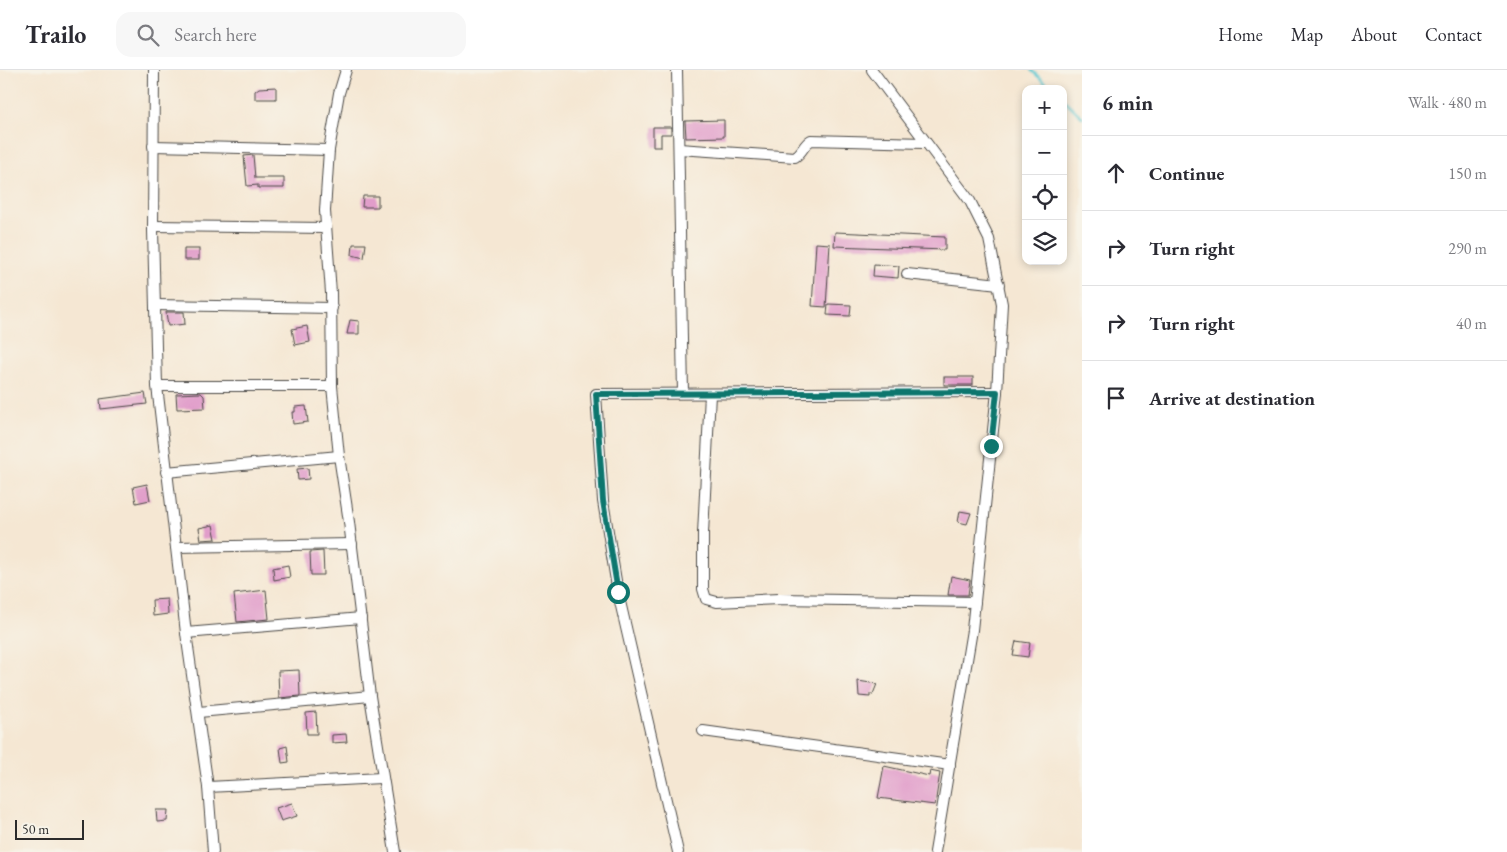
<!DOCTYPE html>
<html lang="en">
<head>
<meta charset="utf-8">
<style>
	body { margin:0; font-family:"EB Garamond",serif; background:#f7f7f7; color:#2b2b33 }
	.controls { position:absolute; right:15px; top:15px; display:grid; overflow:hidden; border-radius:10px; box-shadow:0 2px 8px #0003 }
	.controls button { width:45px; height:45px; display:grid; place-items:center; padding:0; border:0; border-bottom:1px solid #e1e1e2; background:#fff; color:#2b2b33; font:25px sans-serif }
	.scale { position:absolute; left:15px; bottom:12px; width:69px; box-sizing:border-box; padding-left:5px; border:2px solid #2b2b2b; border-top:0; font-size:14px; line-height:18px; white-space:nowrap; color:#2b2b2b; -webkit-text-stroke:4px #f7f3e8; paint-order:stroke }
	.stop { position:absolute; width:15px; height:15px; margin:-11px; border:4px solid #0f766e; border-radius:50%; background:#fff }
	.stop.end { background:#0f766e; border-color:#fff; box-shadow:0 1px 5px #0008 }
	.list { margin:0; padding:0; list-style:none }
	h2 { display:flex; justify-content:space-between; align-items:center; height:65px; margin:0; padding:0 20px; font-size:21px }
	h2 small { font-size:16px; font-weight:400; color:#7c7c81 }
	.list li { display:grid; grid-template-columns:32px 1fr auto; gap:15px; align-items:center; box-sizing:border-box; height:75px; padding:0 20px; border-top:1px solid #e1e1e2 }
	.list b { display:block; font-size:19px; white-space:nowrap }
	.list em { font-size:16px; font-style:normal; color:#7c7c81 }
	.icon { flex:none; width:28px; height:28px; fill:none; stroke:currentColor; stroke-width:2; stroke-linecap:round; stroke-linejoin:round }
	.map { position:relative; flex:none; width:1082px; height:782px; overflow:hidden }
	header { display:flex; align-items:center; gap:30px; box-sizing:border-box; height:70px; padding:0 25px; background:#fff; border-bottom:1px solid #e1e1e2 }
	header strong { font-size:24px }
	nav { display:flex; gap:28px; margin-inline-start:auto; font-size:18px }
	.search { width:350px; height:45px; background:#f7f7f7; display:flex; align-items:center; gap:12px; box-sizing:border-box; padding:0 18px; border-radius:15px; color:#7c7c81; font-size:19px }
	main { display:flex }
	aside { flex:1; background:#fff }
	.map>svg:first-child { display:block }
</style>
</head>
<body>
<header>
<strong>Trailo</strong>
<div class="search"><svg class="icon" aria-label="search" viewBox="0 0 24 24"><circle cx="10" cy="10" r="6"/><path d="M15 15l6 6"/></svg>Search here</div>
<nav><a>Home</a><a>Map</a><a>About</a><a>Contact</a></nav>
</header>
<main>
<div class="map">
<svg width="1082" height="782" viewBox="0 0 1082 782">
	<rect width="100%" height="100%" fill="#f7f3e8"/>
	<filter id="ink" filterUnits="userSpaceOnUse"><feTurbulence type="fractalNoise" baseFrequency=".02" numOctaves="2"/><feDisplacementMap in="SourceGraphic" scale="10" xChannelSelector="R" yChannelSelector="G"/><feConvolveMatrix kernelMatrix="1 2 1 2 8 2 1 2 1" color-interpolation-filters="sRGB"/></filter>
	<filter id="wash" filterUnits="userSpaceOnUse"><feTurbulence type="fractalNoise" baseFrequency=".0096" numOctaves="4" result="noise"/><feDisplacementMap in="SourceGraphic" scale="20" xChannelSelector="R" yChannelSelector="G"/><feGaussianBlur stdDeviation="1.12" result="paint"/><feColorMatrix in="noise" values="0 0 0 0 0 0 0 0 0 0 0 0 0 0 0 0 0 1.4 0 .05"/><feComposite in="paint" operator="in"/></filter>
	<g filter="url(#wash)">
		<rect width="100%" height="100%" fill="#f5e7d3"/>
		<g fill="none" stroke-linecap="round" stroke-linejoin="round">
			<g stroke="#5bc8d2" stroke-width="2.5">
				<path d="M1031,0l21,19"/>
				<path d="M1063,29l19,18"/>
			</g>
		</g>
		<g id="blocks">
			<g fill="#e19dca">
				<path d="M276,17v12h-21v-8l4,-3z"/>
				<path d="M724,50v17l-38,1 -1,-17z"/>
				<path d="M653,57h18v7h-10v13h-8z"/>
				<path d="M253,85l2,23h29v10h-26v-3l-11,1 -3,-30z"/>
				<path d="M363,126h15v11h-16z"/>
				<path d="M835,162l110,5v13l-111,-4z"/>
				<path d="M816,173l14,1 -4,63 -14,-1z"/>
				<path d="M353,174h13l-2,14 -12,-3z"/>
				<rect x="184" y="179" width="15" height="11"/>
				<path d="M874,194l25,2 -1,12 -25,-2z"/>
				<path d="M828,234l23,1 -1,11 -23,-1z"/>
				<path d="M166,242h18l1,12 -17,2z"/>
				<path d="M350,250l9,1v13h-12z"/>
				<path d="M307,256l3,16 -15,3 -3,-16z"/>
				<rect x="944" y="307" width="29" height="8"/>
				<path d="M145,323l2,11 -46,5 -1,-10z"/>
				<path d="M201,323l3,3 1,12 -28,1 -1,-15z"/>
				<path d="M306,336l2,16 -15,2 -1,-12h3v-5z"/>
				<path d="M308,398l1,11 -11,1 -1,-11z"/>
				<path d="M147,414l3,16 -14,3 -3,-16z"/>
				<path d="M960,441l11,2 -4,11 -9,-2z"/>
				<path d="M213,455l3,14 -15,1 -2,-12z"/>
				<path d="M323,481l1,24h-13l-1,-23z"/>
				<path d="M288,495l2,12 -16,3 -1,-12z"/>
				<path d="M951,506l19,4 -2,15h-20z"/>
				<path d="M266,520l3,29 -32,3 -3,-28z"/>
				<path d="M167,529l1,15 -15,2 -1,-16z"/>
				<path d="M1016,571l14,2 -2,14 -15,-2z"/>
				<path d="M299,600l1,26 -21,2 -1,-27z"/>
				<path d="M858,611l19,3 -4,10h-3v3l-11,-1z"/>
				<path d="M316,642l1,22h-10l-1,-21z"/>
				<path d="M346,664l1,8 -15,1v-8z"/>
				<path d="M287,676l2,16 -7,1 -2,-15z"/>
				<path d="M884,696l45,10 1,-5 10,2 -5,32 -57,-7z"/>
				<path d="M292,733l5,13 -16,5 -5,-13z"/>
				<path d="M156,740h12l-1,11 -10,1z"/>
			</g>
		</g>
	</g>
	<g filter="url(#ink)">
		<use href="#blocks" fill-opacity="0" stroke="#494744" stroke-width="1"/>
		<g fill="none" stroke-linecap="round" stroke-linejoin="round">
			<g stroke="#494744" stroke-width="12">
				<g id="street">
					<path d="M154,0l-1,160 4,156 29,247 22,154 5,65"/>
					<path d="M346,0l-7,23 -10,57 -4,61 6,82 1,93 7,70 10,66 21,174 25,156"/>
					<path d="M677,0l6,323"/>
					<path d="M872,0l98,131 19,38 13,65 -5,88 -25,238 -37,222"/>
					<path d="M153,76l176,4"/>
					<path d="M679,79l116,8c8,-5 8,-12 16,-17l113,3"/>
					<path d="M153,156l172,2"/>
					<path d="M907,204l92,10"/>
					<path d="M155,235l177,3"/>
					<path d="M157,316h175"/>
					<path d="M710,324l-7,140v55l3,10 11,3 62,-3 196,3"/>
					<path d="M166,402l173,-16"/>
					<path d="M176,477l176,-3"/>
					<path d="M186,563l175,-15"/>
					<path d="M199,642l171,-16"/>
					<path d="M703,661l247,34"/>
					<path d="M208,717l173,-9"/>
					<path d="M678,782l-60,-259 -15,-92 -7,-107 401,-2"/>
				</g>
			</g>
			<use href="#street" stroke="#fff" stroke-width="10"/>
		</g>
	</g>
	<g fill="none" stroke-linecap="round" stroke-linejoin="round" filter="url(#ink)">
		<path stroke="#0f766e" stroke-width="6" d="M618,522l-15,-91 -7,-107 401,-2 -6,54"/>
	</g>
</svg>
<div class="controls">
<button>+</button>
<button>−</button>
<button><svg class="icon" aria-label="locate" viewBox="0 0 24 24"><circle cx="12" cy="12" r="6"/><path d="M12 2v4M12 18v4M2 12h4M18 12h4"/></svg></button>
<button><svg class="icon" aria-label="layers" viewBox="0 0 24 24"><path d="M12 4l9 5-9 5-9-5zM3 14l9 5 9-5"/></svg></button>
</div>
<div class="scale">50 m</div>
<div class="stop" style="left:618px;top:522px"></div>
<div class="stop end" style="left:991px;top:376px"></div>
</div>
<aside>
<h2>6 min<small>Walk · 480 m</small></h2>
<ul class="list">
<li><svg class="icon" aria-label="ahead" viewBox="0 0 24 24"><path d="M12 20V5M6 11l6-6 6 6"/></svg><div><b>Continue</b></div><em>150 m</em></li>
<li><svg class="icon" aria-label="right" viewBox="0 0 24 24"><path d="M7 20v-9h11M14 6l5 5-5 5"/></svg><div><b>Turn right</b></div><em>290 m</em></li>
<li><svg class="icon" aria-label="right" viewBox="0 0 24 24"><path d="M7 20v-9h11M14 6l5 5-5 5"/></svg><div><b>Turn right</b></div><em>40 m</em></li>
<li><svg class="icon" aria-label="arrive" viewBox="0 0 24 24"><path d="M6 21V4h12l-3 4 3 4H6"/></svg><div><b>Arrive at destination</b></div></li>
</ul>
</aside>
</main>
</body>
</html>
